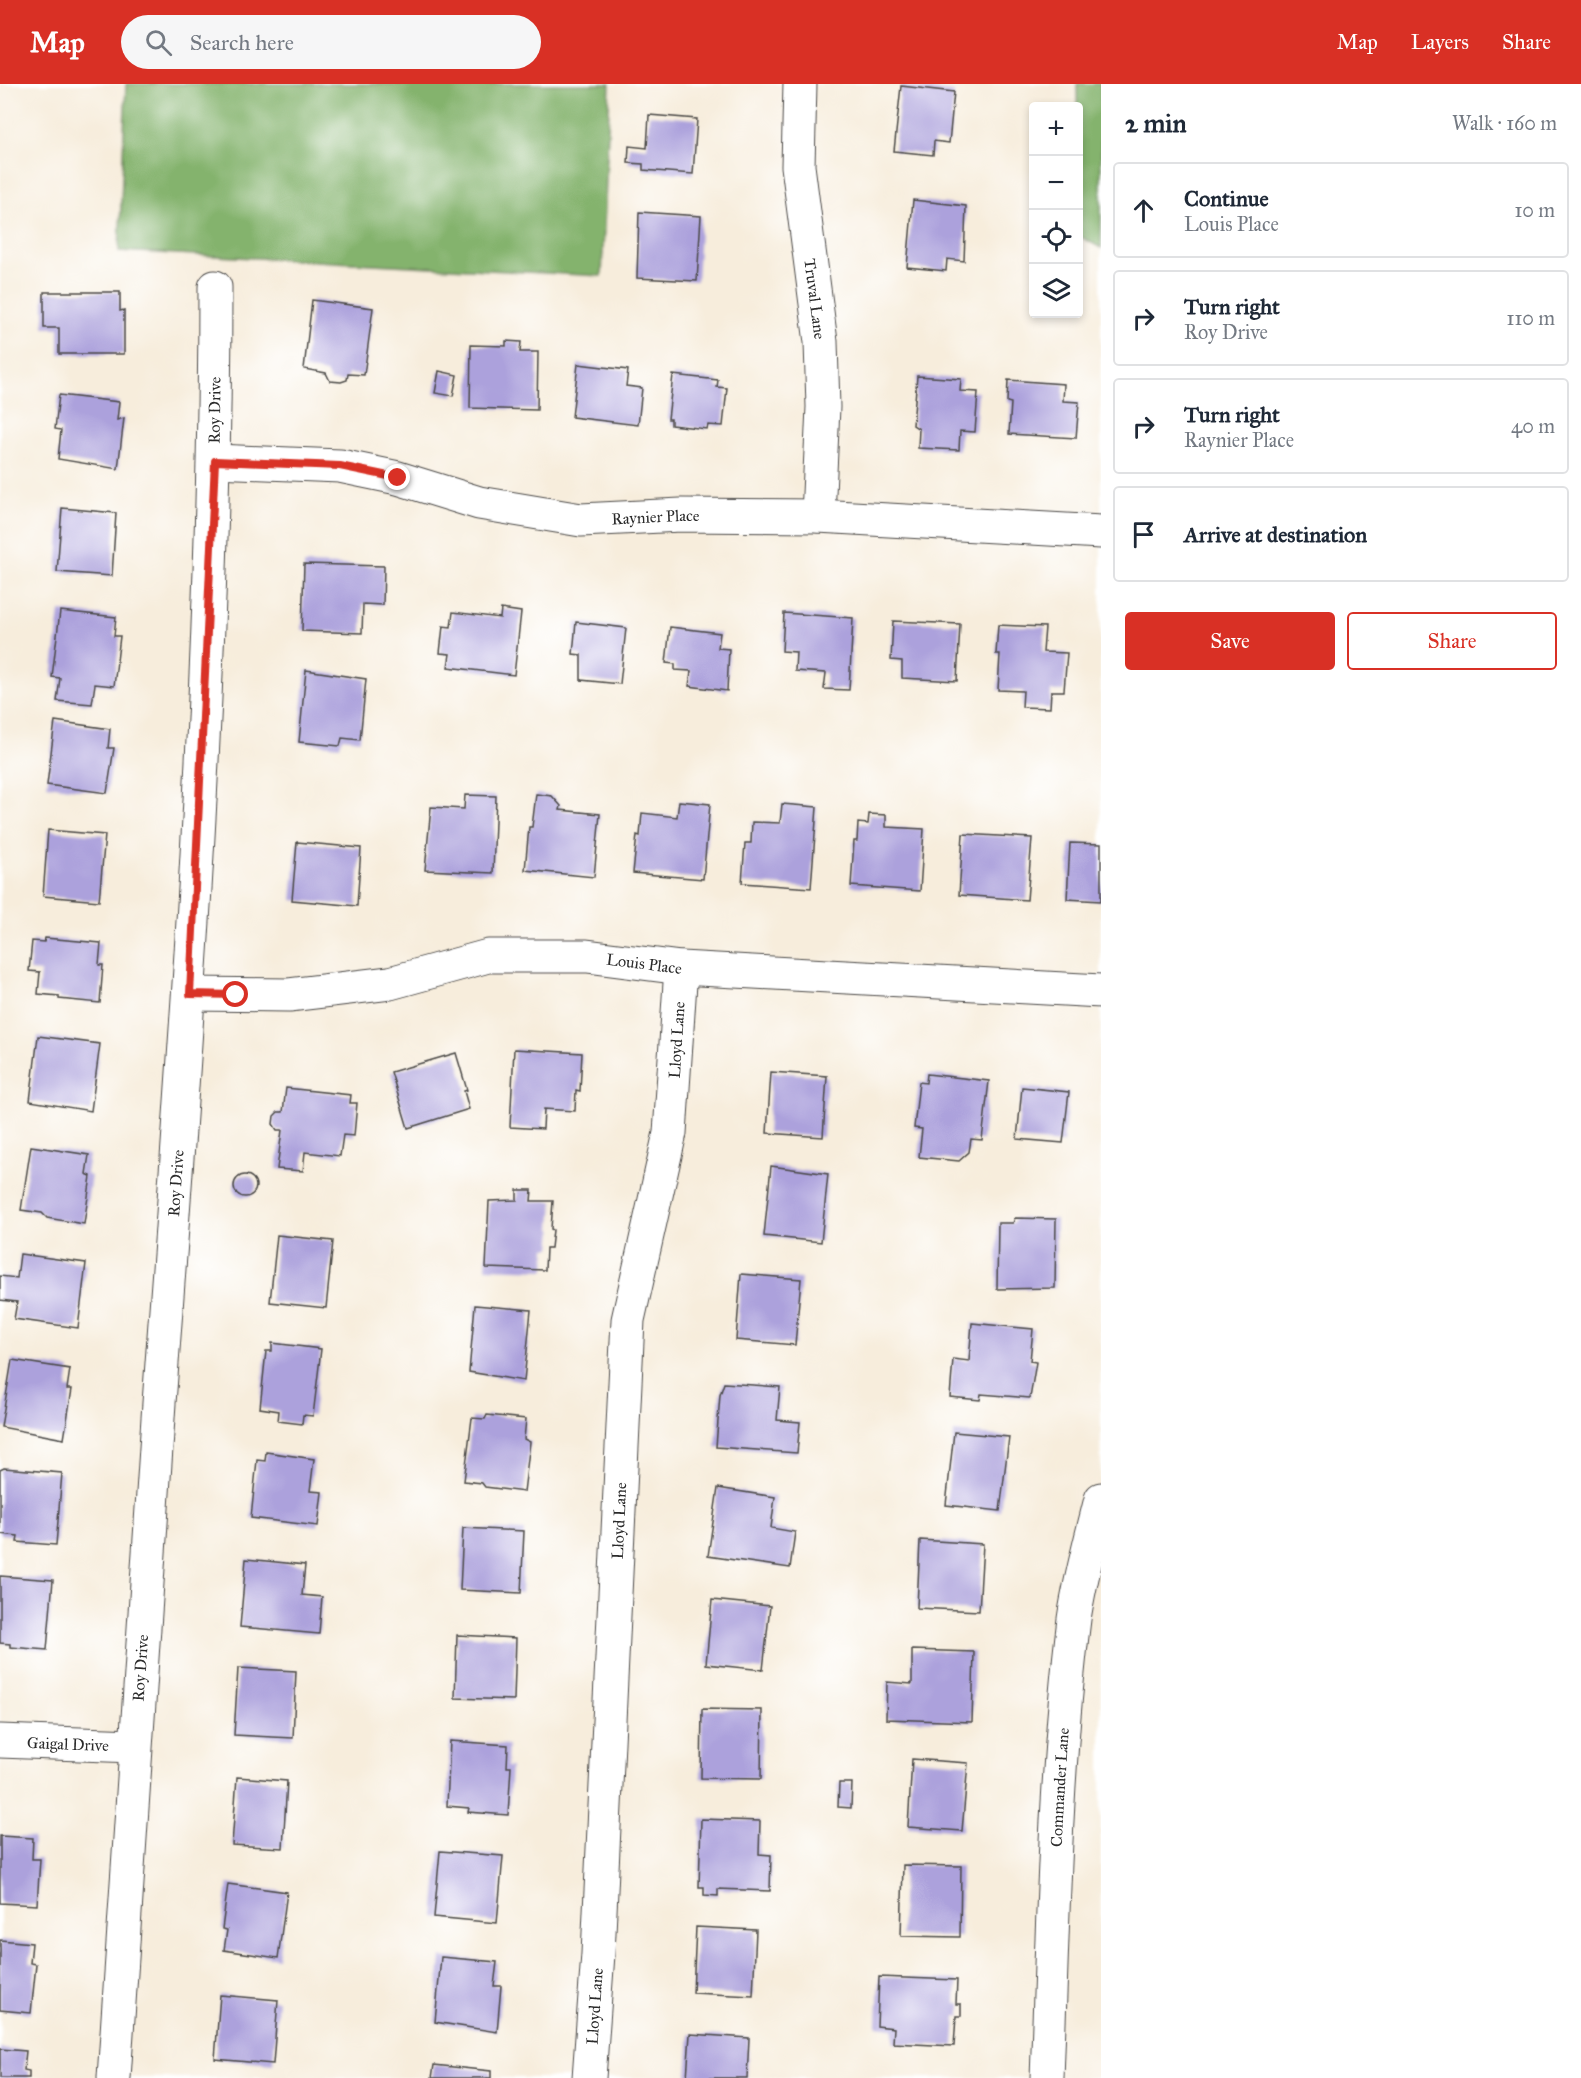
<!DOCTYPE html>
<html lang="en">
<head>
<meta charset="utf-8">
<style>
	body { margin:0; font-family:"IM FELL Great Primer",serif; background:#f6f6f7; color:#1f2937 }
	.controls { position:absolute; right:18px; top:18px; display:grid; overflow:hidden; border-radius:6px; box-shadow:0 3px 9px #0003 }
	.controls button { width:54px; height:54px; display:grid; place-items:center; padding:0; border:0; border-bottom:2px solid #e0e1e3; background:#fff; color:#1f2937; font:30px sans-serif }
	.stop { position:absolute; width:18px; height:18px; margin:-14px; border:4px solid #d93025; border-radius:50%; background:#fff }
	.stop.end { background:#d93025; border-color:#fff; box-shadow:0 2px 6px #0008 }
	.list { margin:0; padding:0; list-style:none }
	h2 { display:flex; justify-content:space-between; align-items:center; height:78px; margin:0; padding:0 24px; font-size:26px }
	h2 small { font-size:20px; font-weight:400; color:#747a83 }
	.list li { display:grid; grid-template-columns:39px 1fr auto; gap:18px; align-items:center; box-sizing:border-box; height:96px; margin:0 12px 12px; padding:0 12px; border:2px solid #e0e1e3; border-radius:6px }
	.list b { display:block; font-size:22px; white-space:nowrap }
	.list p { margin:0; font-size:20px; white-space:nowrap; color:#747a83 }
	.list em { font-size:20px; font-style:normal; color:#747a83 }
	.actions { display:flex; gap:12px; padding:18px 24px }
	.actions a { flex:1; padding:14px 0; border:2px solid #d93025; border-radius:6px; text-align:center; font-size:21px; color:#d93025 }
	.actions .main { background:#d93025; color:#fff }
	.icon { flex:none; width:33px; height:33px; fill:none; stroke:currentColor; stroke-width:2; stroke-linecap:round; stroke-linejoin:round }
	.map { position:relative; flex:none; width:1101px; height:1994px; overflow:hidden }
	header { display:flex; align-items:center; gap:36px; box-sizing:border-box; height:84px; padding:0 30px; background:#d93025; color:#fff }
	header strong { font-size:28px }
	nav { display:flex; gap:33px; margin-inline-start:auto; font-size:21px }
	.search { width:420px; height:54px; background:#f6f6f7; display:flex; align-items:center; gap:15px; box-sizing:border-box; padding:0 21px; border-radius:33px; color:#747a83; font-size:22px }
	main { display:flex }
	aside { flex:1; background:#fff }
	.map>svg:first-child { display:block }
</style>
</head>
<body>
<header>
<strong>Map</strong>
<div class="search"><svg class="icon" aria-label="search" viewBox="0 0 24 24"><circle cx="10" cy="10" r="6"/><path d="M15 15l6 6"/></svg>Search here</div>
<nav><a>Map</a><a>Layers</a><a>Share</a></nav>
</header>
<main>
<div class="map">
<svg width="1101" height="1994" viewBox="0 0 1101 1994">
	<rect width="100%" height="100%" fill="#fff"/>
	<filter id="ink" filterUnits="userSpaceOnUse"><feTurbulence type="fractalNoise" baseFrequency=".0167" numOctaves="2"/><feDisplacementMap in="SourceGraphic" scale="12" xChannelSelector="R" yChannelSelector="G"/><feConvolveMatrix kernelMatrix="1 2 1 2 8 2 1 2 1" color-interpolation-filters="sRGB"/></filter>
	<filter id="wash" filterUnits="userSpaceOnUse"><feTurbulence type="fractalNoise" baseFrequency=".008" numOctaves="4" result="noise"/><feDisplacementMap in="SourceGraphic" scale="24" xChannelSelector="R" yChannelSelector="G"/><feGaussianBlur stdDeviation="1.35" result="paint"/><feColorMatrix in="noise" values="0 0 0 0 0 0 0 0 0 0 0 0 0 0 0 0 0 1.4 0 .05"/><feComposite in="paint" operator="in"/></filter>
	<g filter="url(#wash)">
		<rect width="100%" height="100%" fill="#f7eddc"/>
		<g fill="#84b36d" stroke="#586f4c" stroke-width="1.5">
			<path d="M126,0h484l-8,192 -483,-25z"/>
			<path d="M1077,0h24v164l-22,-12z"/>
		</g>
		<g id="blocks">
			<g fill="#aca1dc">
				<path d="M901,2l53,6 -5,51 -15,-2 -1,14 -39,-4z"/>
				<path d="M649,31l48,4 -4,55 -50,-4v-6l-15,-1 1,-17 18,2z"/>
				<path d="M913,116l53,6 -2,55 -17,-2 -1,12 -39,-4z"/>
				<path d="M639,128l62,4 -4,65 -60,-3z"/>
				<path d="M44,208h76v19l4,-1v44h-65v-26h-15z"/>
				<path d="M312,216l61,8 -9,67 -16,-1 -1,6 -6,2 -11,-1 -4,-8 -22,-4z"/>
				<path d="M506,257l15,1 -1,10h18l-1,58 -67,-2 1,-63 35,1z"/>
				<path d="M578,280l50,6 -2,16 16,2 -4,37 -66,-8z"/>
				<path d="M439,287l18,4 -4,21 -18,-3z"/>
				<path d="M673,291l45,5 -1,7 10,1 -4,38 -15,-1 -1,4 -36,-4v-6h-3z"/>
				<path d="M917,292l44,3 -1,12 18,1 -3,40 -15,-1 -1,19 -41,-2 1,-19 -6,-4z"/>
				<path d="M1008,296l56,4 -1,17 16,1 -3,36 -67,-4 2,-31 -4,-1z"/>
				<path d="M59,311l60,7 -2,18 7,-2 -6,51 -60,-10 3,-29 -6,-1z"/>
				<path d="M62,424l54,5 -4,63 -55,-4z"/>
				<path d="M304,480l80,2 -1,39 -20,-1 -1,29 -60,-2z"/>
				<path d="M501,525l20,3 -7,63 -66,-8 2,-13 -10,-1 3,-27 8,1 2,-15 47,6z"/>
				<path d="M60,527l56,6 -2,19h6l-6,50 -19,-2 -3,20 -35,-3 3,-23 -8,-1z"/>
				<path d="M784,529l69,5 -4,72 -25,-1 2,-16 -31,-2 1,-19 -14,-1z"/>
				<path d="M893,537l67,3 -3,57 -55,-3v-17l-11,-1z"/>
				<path d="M576,538l50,6 -6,56 -39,-4v-25l-8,-1z"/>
				<path d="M998,541l47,2 -2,25 24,1 -3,38h-13l-1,17 -28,-1 1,-16 -25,-1 2,-36h-4z"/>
				<path d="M670,543l50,6 -2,15 11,1 -2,42 -38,-5 2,-15 -16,-1v-6l-9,-1z"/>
				<path d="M306,586l60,9 -6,61 -18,-2 -2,8 -41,-4z"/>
				<path d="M55,637l55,8 -2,19h6l-7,45 -60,-8z"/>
				<path d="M536,710l16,2 9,10 -1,4 40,4 -6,63 -69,-7 4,-43h3z"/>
				<path d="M465,711l31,1 -3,77 -68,-3 6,-63 33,2z"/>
				<path d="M679,717l31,3 -7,75 -70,-6 4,-38 3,1 2,-23 35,4z"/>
				<path d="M782,720l35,3 -6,81 -69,-5 3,-40h6l1,-21 28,1z"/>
				<path d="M869,730l17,1v12l38,2 -4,62 -69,-5 3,-45h3l1,-18 10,1z"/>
				<path d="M48,746l57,5 -6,66 -56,-5z"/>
				<path d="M963,750l69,4 -5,62 -68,-5z"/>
				<path d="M297,758l64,6 -4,58 -65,-6z"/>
				<path d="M1070,759l31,1v57l-34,-2z"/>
				<path d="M45,854l56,5 -2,22h4l-3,38 -41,-4v-3l-21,-2 2,-22 -11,-1 3,-30 12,1z"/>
				<path d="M38,952l62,8 -9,67 -61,-10z"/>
				<path d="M514,965l68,4 -2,38 -4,-1 -1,21 -31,-2 -1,20 -33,-2z"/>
				<path d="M456,969l11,37 -3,1 5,18 -61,19 -17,-56z"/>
				<path d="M771,988l56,4 -4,61 -56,-4z"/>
				<path d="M927,990l62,7 -7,59 -11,-1 -2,13 -10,9 -40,-4 3,-28 -8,-1 5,-46 7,1z"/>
				<path d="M1022,1003l47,5 -6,51 -46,-4z"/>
				<path d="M286,1004l65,7 -1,8h7l-3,33 -11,-1 -3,21 -35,-4 -2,19 -26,-2 5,-39h-5l-4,-6 1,-8 4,-4h5z"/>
				<path d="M31,1062l58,9 -3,19 5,2 -7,48 -37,-6 -5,-5 -21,-3z"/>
				<path d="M771,1082l57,8 -7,68 -57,-6z"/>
				<circle cx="245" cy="1102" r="11"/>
				<path d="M517,1106h15l-1,11h22l-2,28 2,1 -2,18h-5l-1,22 -59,-2 3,-67 28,-1z"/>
				<path d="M1015,1134l41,1 -1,69 -58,1 1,-66h15z"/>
				<path d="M277,1151l56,6 -7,67 -56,-6z"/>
				<path d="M20,1170l66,9 -8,65 -64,-9 3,-17 -17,-2v-24l17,2z"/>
				<path d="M741,1190l60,5 -6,66 -59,-5z"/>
				<path d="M475,1221l56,5 -7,71 -55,-9z"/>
				<path d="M972,1239l61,6 -3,32 6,1 -6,36 -49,-4 -1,6 -30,-3 3,-38 16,2z"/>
				<path d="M272,1259l49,6 -8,67 -10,-1 -1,9 -24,-3 1,-10 -19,-3 6,-57h6z"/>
				<path d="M12,1276l58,9 -3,20h5l-8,50 -63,-12z"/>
				<path d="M724,1299l56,4 -3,33 23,2 -3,31 -81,-6 4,-52z"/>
				<path d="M487,1331l39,4 -2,20 6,3 -6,50 -39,-5 -3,-4 -18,-2 8,-63 13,1z"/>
				<path d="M954,1348l55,5 -9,74 -54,-6z"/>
				<path d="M266,1368l48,7 -4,32 12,1 -4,34 -67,-8 6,-58 8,1z"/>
				<path d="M4,1384l58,5 -6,72 -39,-3 1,-6 -18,-2v-64z"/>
				<path d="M718,1404l57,9 -4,31 24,4 -5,36 -82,-12z"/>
				<path d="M463,1444l61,3 -3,62 -61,-3z"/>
				<path d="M920,1456l63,4 -4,67 -62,-3z"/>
				<path d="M246,1475l59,6 -3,30 20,2 -3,37 -79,-7z"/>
				<path d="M0,1492l53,4 -6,70 -37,-3v-3l-10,-1z"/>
				<path d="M712,1516l58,6 -7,64 -57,-6z"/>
				<path d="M457,1551l59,3 -2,62 -59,-2z"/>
				<path d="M912,1566l62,2 -2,70 -86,-3 1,-37 25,2z"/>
				<path d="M238,1584l58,3 -3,67 -59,-3z"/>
				<path d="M702,1625l60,1 -1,69 -60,-1z"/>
				<path d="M450,1657l58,4 -1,22h4l-3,48 -40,-3 1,-4 -22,-2z"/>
				<path d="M912,1675l56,4 -6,68 -54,-4z"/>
				<path d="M237,1693l50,4 -4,67 -51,-3z"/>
				<path d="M839,1699h13l-1,25 -13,-1z"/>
				<path d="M701,1735l59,2 -1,33 12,1 -1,36 -52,-2v7l-14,-1v-8h-5z"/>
				<path d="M0,1752l33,2 -1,21h8l-3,46 -37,-2z"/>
				<path d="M440,1767l63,5 -6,67 -63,-6z"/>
				<path d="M903,1781l58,1 -1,71 -59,-1z"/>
				<path d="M228,1800l59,8 -9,66 -54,-8 3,-20 -5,-1z"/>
				<path d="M696,1843l60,3 -3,66 -60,-3z"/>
				<path d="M0,1856l32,3 -2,20 6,1 -5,49 -31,-3z"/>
				<path d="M441,1873l56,5 -3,24h7l-4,46 -62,-10z"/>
				<path d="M879,1893l78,3 -1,24h5v12h-5l-2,30 -61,-3 1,-15 -17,-2z"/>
				<path d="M220,1911l58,5 -5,64 -58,-5z"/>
				<path d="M690,1950l59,4 -2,40h-60z"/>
				<path d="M0,1965l26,2 -2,19 5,1v7h-29z"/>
				<path d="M434,1981l57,6v7h-59z"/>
			</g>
		</g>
	</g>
	<g filter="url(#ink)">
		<use href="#blocks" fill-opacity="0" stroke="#4a4846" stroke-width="1.5"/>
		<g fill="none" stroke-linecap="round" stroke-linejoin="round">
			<g stroke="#4a4846" stroke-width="35">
				<g id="minor">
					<path id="s1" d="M800,0l-2,82 23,176 2,65 -5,109"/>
					<path id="s2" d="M215,377l125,5 58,12 81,25 102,17 100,-5 137,1 283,16"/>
					<path id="s3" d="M190,910l99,1 101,-12 98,-27h99l94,12 420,23"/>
					<path id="s4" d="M0,1657l134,5"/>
					<path id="s5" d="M114,1994c13,-225 28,-450 45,-675 28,-371 56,-743 56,-1116"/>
					<path id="s6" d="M589,1994l9,-124 30,-634 42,-187 11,-165"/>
					<path id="s7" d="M1047,1994c6,-153 8,-307 27,-459 6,-40 17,-80 27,-120"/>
				</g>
			</g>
			<use href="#minor" stroke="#fff" stroke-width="33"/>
		</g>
	</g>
	<g fill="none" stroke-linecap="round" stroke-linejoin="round" filter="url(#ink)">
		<path stroke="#d93025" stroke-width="8" d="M236,911l-46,-1 25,-533 125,5 58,12"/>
	</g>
	<g text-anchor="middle" stroke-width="4.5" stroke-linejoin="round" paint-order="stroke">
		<g font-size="16" fill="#2b2b2b" stroke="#fff">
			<text dy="6" stroke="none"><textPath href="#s1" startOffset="216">Truval Lane</textPath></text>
			<text dy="6" stroke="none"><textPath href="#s5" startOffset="1671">Roy Drive</textPath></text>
			<text dy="6" stroke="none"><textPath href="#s2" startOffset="447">Raynier Place</textPath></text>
			<text dy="6" stroke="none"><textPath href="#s3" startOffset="459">Louis Place</textPath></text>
			<text dy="6" stroke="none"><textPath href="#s6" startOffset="1044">Lloyd Lane</textPath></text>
			<text dy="6" stroke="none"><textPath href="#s5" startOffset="897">Roy Drive</textPath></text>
			<text dy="6" stroke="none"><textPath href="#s6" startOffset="558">Lloyd Lane</textPath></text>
			<text dy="6" stroke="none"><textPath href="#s5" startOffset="411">Roy Drive</textPath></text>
			<text dy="6" stroke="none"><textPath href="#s4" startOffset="68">Gaigal Drive</textPath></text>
			<text dy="6" stroke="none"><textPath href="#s7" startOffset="291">Commander Lane</textPath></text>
			<text dy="6" stroke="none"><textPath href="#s6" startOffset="72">Lloyd Lane</textPath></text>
		</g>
	</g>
</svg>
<div class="controls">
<button>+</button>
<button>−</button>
<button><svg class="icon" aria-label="locate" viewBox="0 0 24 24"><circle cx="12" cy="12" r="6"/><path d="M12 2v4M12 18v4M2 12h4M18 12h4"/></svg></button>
<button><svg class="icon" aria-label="layers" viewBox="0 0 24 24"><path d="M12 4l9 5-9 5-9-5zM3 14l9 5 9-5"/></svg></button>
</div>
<div class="stop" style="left:236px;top:911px"></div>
<div class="stop end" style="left:398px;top:394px"></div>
</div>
<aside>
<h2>2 min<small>Walk · 160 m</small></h2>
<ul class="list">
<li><svg class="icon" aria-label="ahead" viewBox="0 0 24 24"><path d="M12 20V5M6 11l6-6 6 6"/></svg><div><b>Continue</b><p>Louis Place</p></div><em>10 m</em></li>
<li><svg class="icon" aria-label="right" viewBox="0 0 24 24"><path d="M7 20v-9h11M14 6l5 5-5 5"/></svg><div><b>Turn right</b><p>Roy Drive</p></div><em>110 m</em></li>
<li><svg class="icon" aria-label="right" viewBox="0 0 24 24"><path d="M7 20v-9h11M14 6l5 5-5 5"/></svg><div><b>Turn right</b><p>Raynier Place</p></div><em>40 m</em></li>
<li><svg class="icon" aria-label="arrive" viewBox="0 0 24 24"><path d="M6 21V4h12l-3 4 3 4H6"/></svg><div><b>Arrive at destination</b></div></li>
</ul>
<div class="actions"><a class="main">Save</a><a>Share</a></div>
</aside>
</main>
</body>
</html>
